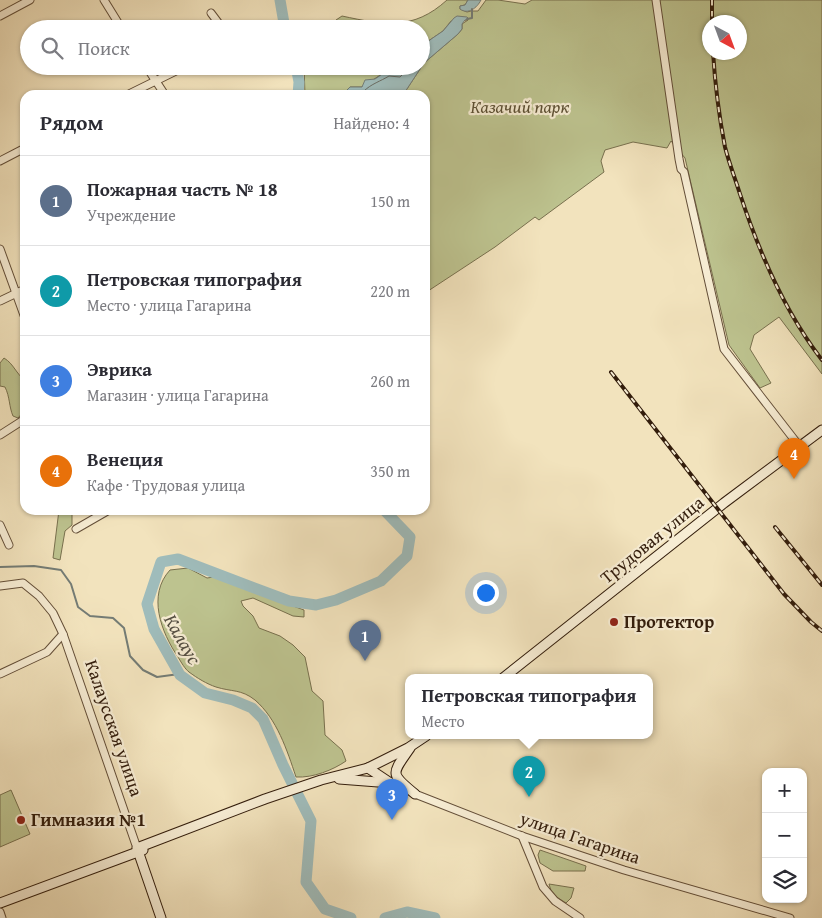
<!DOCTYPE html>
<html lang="ru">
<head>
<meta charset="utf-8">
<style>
	body { margin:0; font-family:"Gentium Book Plus",serif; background:#f7f7f7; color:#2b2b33 }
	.controls { position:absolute; right:15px; bottom:15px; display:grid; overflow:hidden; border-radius:10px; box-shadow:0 1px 4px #0004 }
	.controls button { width:45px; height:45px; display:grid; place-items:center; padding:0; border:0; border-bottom:1px solid #e1e1e2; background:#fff; color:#2b2b33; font:25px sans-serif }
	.compass { position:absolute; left:702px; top:15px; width:45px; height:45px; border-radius:50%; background:#fff; box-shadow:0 1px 4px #0004; rotate:139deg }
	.you { position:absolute; left:485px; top:592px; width:18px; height:18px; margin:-12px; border:4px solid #fff; border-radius:50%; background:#1a73e8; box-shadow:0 0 0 8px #1a73e833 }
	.badge { display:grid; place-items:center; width:32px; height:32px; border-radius:50%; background:#8f2418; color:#fff; font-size:16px; font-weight:700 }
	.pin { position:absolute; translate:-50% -41px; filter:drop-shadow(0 1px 2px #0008) }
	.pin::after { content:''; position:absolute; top:26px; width:18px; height:15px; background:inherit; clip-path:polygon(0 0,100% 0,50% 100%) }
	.popup { position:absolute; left:405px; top:674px; width:248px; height:65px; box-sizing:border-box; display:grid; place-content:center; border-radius:10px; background:#fff; filter:drop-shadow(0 1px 4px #0005); font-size:16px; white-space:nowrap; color:#7c7c81 }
	.popup b { font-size:19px; color:#2b2b33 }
	.popup::after { content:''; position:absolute; left:50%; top:100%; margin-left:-10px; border:10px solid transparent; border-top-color:#fff }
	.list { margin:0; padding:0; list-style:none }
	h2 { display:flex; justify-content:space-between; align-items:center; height:65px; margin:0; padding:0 20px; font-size:21px }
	h2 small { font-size:16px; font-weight:400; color:#7c7c81 }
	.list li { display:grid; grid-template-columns:32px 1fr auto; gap:15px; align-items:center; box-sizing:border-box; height:90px; padding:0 20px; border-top:1px solid #e1e1e2 }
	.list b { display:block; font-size:19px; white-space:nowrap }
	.list p { margin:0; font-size:16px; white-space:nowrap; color:#7c7c81 }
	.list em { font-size:16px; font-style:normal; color:#7c7c81 }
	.icon { flex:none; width:28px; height:28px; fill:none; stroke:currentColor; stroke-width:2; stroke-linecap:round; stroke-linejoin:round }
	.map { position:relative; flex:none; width:822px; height:918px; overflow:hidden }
	.search { position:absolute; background:#fff; box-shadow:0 1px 4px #0004; left:20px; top:20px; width:410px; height:55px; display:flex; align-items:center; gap:12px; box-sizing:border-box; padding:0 18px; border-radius:28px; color:#7c7c81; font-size:19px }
	.panel { position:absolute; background:#fff; box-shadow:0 1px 4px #0004; left:20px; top:90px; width:410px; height:425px; border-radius:15px }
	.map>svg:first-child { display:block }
</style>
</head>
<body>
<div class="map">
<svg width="822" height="918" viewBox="0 0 822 918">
	<rect width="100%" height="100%" fill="#f2e3bd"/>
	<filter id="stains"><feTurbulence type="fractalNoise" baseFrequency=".004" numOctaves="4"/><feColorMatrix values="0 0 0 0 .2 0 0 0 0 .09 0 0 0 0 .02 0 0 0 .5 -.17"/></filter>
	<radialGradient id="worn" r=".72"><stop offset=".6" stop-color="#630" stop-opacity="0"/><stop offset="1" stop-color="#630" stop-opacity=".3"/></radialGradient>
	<g fill="#bdc38f" stroke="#78704e" fill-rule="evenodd">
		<path d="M447,0h21l-3,5 -5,1v3l7,3 4,-1h7l8,-11h12l27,4 7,-4h290v374l-43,-57 -25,18 -4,14 21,34 -11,5 -31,-43 -44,-187 -14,-17 -4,7 -34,-6 -28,8 -4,11 3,11 -65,48 -4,-3 -40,30 -70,46v-198h-22l21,-32 34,-29 4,-5v-5l6,-4 -17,1 -8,10 -22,15v-17h-91l6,-9 6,-4c42,9 71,15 105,-16zM710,22h30v30h-30z"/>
		<path d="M304,66h98l-4,7 -7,-5 -29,19h-12l-8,8h-37z"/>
		<path d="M4,358c10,6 12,16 21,22v30l-7,8 -5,-2c-4,-9 -3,-19 -8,-29l-5,-1v-23z"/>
		<path d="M59,510h13v15l-7,6 -5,29 -7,-2z"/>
		<path d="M188,568l19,10 7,-1 90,33v7l-11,-1 -40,-18 -12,3 2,5 10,10 6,12 21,8 13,9 12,12 7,34 11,10 2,34 17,15 4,11c-13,9 -33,17 -50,16 -9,-27 -19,-58 -41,-77 -14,-11 -23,-8 -39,-13 -9,-3 -19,-9 -27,-15 -4,-3 -8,-10 -11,-15 -17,-25 -31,-62 -8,-87z"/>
		<path d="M11,790l19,44 -30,13v-52z"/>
		<path d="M540,850l46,16 -1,5h-32l-13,-8 -2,-8z"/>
		<path d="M549,884l25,4 -3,10 -5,5 -14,-9z"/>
	</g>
	<g fill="#9fbcbb" stroke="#747c75">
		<path d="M468,0h13c-4,8 -13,15 -21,9v-3l5,-1z"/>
		<path d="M457,16l10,1 2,2 -4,1 -3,4v5l-4,5 -34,29 -21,32h-61l8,-8h12l3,-7 10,-1 16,-11 6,5 5,-7h19v-20l22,-15 11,-13z"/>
	</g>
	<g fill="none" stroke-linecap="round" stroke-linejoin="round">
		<path stroke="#696c64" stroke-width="1" d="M349,95l3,-2 12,-2c7,-7 17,-10 25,-15l11,1 5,-5 1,-6"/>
		<g stroke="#747c75" stroke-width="2">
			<path d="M467,19l5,-1v-9"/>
			<path d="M0,567l34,-1 27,4 10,14 7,23 12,9 23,2 11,10 6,28 13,14 14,7 22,-3"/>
		</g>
		<g stroke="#9fbcbb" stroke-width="11">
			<path d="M280,0l5,29"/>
			<path d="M296,66l3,16 -1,13"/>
			<path d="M351,918l-26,-9 -19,-27 5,-61 -28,-56 -20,-46 -11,-11 -19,-8 -28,-7 -25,-18 -26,-46 -7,-25 14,-42 17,-3 111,42 27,4 20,-5 45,-19 26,-25 3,-19 -26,-27"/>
			<path d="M385,918l22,-6 28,6"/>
		</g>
		<g stroke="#634e38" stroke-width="9">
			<g id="minor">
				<path d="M104,0l18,29"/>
				<path d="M656,0l23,159 2,10 3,3 40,177 76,98"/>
				<path d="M211,13l12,16"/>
				<path d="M0,16l30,-16"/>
				<path d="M146,66l19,29"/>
				<path d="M127,95l59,-29"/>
				<path d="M0,161l25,-13"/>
				<path d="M0,249l25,69"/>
				<path d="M0,301l25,-12"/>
				<path d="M0,435l25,-16"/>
				<path d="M0,525l9,20"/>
				<path d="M76,529l33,-19"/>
				<path d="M0,586l23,-3 16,13 14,17 10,21 74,214"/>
				<path d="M0,674l47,-22 16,-18"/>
				<path d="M415,794l107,42 102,34 166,48"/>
				<path d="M522,836l21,51 12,14 25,17"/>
				<path d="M0,912l2,6"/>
			</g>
		</g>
		<g stroke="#331d0c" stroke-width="11">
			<g id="secondary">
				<path d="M503,678l221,-175 98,-73"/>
				<path d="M410,748c-18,26 -21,25 5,46"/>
				<path d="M368,768l21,14"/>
				<path d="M339,779l52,4"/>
				<path d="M0,903l143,-53"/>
				<path d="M161,918l-24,-70 128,-49 56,-19 47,-12 40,-20 18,-12"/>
			</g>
		</g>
		<use href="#minor" stroke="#f7edd4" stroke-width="7"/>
		<use href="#secondary" stroke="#f7edd4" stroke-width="9"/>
		<g stroke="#331d0c" stroke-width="4">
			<g id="rail">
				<path d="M712,0v22"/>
				<path d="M713,52c2,32 6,64 12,95 4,16 10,31 15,47 19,58 44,117 82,166"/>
				<path d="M611,372l173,222 27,28 11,9"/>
				<path d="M775,527l47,58"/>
			</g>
		</g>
		<use href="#rail" stroke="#f7edd4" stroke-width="2" stroke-dasharray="5.5" stroke-linecap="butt"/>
	</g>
	<g fill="#8f2418" stroke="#f7edd4" stroke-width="2">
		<circle cx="614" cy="622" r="5"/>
		<circle cx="21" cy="820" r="5"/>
	</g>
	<g text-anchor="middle" stroke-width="4.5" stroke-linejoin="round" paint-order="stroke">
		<g font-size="18" font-style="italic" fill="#5c4f33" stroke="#f7edd4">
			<text x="520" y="113">Казачий парк</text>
		</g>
		<g font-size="18" fill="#331d0c" stroke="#f7edd4">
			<text transform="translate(652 540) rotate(-39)" y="6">Трудовая улица</text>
			<text transform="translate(114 728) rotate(71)" y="6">Калаусская улица</text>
			<text transform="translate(580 838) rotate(19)" y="6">улица Гагарина</text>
		</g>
		<g font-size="18" font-weight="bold" fill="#331d0c" stroke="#f7edd4" text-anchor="start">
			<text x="624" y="628">Протектор</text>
			<text x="31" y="826">Гимназия №1</text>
		</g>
		<g font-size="19" font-style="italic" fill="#534d41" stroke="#f7edd4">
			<text transform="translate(183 639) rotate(60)" y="7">Калаус</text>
		</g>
	</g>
	<rect width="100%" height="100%" filter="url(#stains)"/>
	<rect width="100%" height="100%" fill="url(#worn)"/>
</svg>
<div class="controls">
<button>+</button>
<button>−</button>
<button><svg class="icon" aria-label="layers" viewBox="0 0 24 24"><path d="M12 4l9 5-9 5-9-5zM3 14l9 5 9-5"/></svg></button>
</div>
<svg class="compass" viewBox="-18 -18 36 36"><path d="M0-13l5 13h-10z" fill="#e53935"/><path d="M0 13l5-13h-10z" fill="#7c7c81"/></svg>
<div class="you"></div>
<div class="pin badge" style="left:365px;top:661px;background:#5c6f8a">1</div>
<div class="pin badge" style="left:529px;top:797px;background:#0f9aa8">2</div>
<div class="popup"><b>Петровская типография</b>Место</div>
<div class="pin badge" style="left:392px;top:820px;background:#3f7fe0">3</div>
<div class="pin badge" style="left:794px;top:479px;background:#e8710a">4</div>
<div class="search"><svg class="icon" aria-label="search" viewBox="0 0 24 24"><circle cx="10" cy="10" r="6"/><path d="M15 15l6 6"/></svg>Поиск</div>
<section class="panel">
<h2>Рядом<small>Найдено: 4</small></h2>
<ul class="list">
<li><span class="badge" style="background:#5c6f8a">1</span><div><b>Пожарная часть № 18</b><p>Учреждение</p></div><em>150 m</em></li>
<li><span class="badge" style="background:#0f9aa8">2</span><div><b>Петровская типография</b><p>Место · улица Гагарина</p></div><em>220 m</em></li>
<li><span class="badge" style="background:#3f7fe0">3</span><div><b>Эврика</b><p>Магазин · улица Гагарина</p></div><em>260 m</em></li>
<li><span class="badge" style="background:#e8710a">4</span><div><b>Венеция</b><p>Кафе · Трудовая улица</p></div><em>350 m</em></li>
</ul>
</section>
</div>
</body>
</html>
